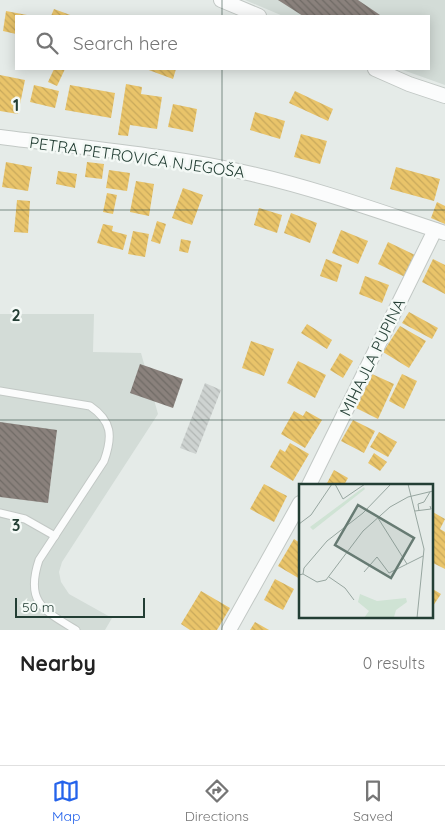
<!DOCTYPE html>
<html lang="en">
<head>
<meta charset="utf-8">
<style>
	body { margin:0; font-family:Quicksand,sans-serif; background:#f2f2f2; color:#222 }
	.scale { position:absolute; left:15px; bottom:12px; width:130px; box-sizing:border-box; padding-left:5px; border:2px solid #233e34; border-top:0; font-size:14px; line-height:18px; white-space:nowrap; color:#233e34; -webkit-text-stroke:4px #f4f9f6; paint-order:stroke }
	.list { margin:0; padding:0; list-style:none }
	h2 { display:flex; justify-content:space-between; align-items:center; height:65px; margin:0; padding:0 20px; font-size:21px }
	h2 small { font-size:16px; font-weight:400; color:#767676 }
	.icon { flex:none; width:28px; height:28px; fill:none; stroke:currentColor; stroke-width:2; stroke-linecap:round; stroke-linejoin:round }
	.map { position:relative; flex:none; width:445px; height:630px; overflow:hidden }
	.search { position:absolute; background:#fff; box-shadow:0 2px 12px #0003; left:15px; right:15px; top:15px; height:55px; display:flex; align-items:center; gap:12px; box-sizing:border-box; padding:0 18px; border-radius:0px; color:#767676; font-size:19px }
	.sheet { height:135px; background:#fff }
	nav { display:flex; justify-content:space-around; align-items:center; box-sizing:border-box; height:70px; border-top:1px solid #e0e0e0; background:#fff; font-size:14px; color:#767676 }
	nav a { display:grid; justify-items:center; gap:2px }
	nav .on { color:#2563eb }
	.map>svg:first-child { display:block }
</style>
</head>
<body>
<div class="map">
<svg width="445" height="630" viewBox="0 0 445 630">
	<defs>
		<pattern id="homes-back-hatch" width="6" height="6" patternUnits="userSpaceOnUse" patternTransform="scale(1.25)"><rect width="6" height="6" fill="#e9c46a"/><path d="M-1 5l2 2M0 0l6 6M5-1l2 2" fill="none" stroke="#c8a95c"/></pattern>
		<pattern id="industry-back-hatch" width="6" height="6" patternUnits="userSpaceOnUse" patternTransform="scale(1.25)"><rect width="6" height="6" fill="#8a817c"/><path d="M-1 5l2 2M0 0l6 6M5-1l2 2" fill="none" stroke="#706b66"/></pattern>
		<pattern id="building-back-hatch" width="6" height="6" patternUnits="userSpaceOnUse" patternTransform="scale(1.25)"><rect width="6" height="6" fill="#ced3d1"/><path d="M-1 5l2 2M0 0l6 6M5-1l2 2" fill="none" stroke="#b1b6b4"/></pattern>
	</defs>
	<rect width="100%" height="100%" fill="#e5ebe8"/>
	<g fill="#d3dcd7">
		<path d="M245,0h200v85l-45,-16h29v-53h-146z"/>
		<path d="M0,314h94l-1,38 48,1 17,61 -96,148 -3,10 2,10 8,12 43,24 -7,12h-105z"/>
	</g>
	<g fill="url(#homes-back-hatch)">
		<path d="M54,9l19,7h-22z"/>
		<path d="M6,11l21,4 -11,1v18l-13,-3z"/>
		<path d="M54,69h11l-8,17 -9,-4z"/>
		<path d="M146,69h30l-3,10z"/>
		<path d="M0,75l25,5 -7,34 -18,-3z"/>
		<path d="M126,84l16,3 -1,7 21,3 -5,32 -27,-4 -2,11 -10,-1z"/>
		<path d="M34,85l25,6 -4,17 -25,-6z"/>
		<path d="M70,85l45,8 -4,25 -46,-8z"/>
		<path d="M295,91l38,18 -5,12 -39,-18z"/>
		<path d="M173,104l24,5 -4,23 -25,-5z"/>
		<path d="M255,112l30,9 -5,18 -30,-9z"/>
		<path d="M301,134l26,7 -7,23 -26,-7z"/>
		<path d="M6,162l26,5 -4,24 -26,-4z"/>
		<path d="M87,162l17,2 -2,15 -17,-2z"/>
		<path d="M396,167l44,12 -6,22 -44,-12z"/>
		<path d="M109,170l21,3 -3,18 -21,-3z"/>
		<path d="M58,171l19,3 -2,14 -19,-4z"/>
		<path d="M136,181l18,3 -5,32 -19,-4z"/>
		<path d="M183,188l20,7 -11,30 -20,-7z"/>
		<path d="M107,193l10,2 -4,19 -10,-2z"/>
		<path d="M17,200l13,1 -2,32 -14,-1z"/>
		<path d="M437,202l8,4v18l-14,-6z"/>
		<path d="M259,208l23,7 -5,18 -23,-8z"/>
		<path d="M291,213l26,10 -7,20 -26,-10z"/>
		<path d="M157,221l9,3 -6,20 -9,-3z"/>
		<path d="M103,224l10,2 -1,5 15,4 -4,15 -26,-7z"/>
		<path d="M341,230l27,11 -10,23 -26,-11z"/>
		<path d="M133,231l16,3 -4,23 -17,-3z"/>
		<path d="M181,239l10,2 -3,12 -9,-2z"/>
		<path d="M388,242l27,13 -10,22 -27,-13z"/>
		<path d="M326,259l16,6 -5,17 -17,-6z"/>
		<path d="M433,259l12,6v29l-23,-12z"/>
		<path d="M365,276l24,9 -7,18 -23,-9z"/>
		<path d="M409,312l29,16 -6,11 -30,-16z"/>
		<path d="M307,324l25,16 -5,9 -26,-16z"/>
		<path d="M400,326l26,15 -17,27 -26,-16z"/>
		<path d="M251,341l23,8 -10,27 -22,-8z"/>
		<path d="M340,353l13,8 -10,17 -13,-8z"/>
		<path d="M298,361l28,14 -11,23 -28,-15z"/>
		<path d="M372,374l22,10 -16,35 -22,-11z"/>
		<path d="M402,374l15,7 -13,28 -15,-8z"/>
		<path d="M294,411l9,5 3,-5 16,9 -17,28 -24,-14z"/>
		<path d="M353,420l22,11 -11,22 -23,-12z"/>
		<path d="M379,432l18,10 -9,15 -18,-10z"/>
		<path d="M290,443l19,11 -16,27 -23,-14 10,-18 5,3z"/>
		<path d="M374,453l13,9 -7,9 -12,-8z"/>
		<path d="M334,470l14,8 -4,7h-18z"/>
		<path d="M264,484l23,12 -13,26 -24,-13z"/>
		<path d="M431,511l14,8 -5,10 5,3v37l-14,-7z"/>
		<path d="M294,539l6,4v36l-22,-13z"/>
		<path d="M275,579l19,10 -11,21 -19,-10z"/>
		<path d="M431,588l10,6 -10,15z"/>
		<path d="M201,591l29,17 -13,22h-27l-9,-6z"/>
		<path d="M255,622l14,8h-19z"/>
	</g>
	<g fill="url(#industry-back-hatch)">
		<path d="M278,0h80l22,15 -77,1z"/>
		<path d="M140,364l43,15 -10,29 -43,-15z"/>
		<path d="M0,422l57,8 -9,73 -48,-6z"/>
	</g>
	<path fill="url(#building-back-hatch)" d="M205,383l16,7 -25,64 -16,-6z"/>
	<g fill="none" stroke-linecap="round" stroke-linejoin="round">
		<g stroke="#c2c8c5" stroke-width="9">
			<g id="lane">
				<path d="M0,391l90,15c22,15 23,30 14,55l-65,99c-14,42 4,50 37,70"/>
				<path d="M0,513l25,6 30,17"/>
			</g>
		</g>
		<g stroke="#c2c8c5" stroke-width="16">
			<g id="street">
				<path d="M221,0l38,16"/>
				<path d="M375,69l34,15 36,12"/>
				<path d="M0,137c84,11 170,18 252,37 66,15 129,38 193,59"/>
				<path d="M309,485l126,-255"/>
				<path d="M229,630l71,-127"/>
			</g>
		</g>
		<use href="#lane" stroke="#fbfcfc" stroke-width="7"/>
		<use href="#street" stroke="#fbfcfc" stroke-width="14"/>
	</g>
	<path fill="none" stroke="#233e34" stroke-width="1" stroke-opacity="0.55" d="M222,0v16M222,69v561M0,210h445M0,420h445"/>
	<g text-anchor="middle" stroke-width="5" stroke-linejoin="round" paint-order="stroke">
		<g font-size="16" fill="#233e34" stroke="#f4f9f6">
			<text transform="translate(137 157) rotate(8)" y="6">PETRA PETROVIĆA NJEGOŠA</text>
			<text transform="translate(372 357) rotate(-64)" y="6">MIHAJLA PUPINA</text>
		</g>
	</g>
	<g transform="translate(299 484)">
		<rect width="134" height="134" fill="#e5ebe8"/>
		<path d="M65,3l1,2 -52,41 -3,-3zM61,110l17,7 29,-3 1,4 -11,8 -2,7 4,1h-34l5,-7 -11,-9z" fill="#cfe3d4"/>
		<path fill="none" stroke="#97a6a0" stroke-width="1" d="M36,0l8,15 22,-15M109,0l16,65 -7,69M116,27l16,-2 -1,-3M120,27l-1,-7 6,-2 6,-10M79,34l29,46 16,-8M0,40l12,-9 21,-31M65,88l13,-15 12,16 18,-9M4,90l14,8 9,-2 37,-49 27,-24 18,-10 25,-6M0,91l4,-1 1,-6 23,-27 36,-28 28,-29M30,93l16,11 9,12"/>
		<path fill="#677b73" fill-opacity="0.15" stroke="#677b73" stroke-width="2.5" d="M59,21l56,33 -23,40 -56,-33z"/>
		<rect width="134" height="134" fill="none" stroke="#233e34" stroke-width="2.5"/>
	</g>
	<g font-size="16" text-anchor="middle" font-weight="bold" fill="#233e34" stroke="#f4f9f6" stroke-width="5" stroke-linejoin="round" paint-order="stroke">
		<text x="16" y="111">1</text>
		<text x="16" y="321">2</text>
		<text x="16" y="531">3</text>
	</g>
</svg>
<div class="scale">50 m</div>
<div class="search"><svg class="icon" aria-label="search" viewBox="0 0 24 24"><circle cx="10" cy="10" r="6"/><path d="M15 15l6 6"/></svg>Search here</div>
</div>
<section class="sheet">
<h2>Nearby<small>0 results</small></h2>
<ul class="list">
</ul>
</section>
<nav>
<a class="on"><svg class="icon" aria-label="map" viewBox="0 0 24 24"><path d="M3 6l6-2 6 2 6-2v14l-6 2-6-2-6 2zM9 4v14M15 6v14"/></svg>Map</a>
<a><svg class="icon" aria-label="directions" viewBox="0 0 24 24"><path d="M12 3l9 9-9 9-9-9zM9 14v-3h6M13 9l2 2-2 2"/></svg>Directions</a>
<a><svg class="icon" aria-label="saved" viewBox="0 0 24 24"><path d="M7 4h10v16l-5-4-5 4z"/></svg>Saved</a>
</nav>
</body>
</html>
